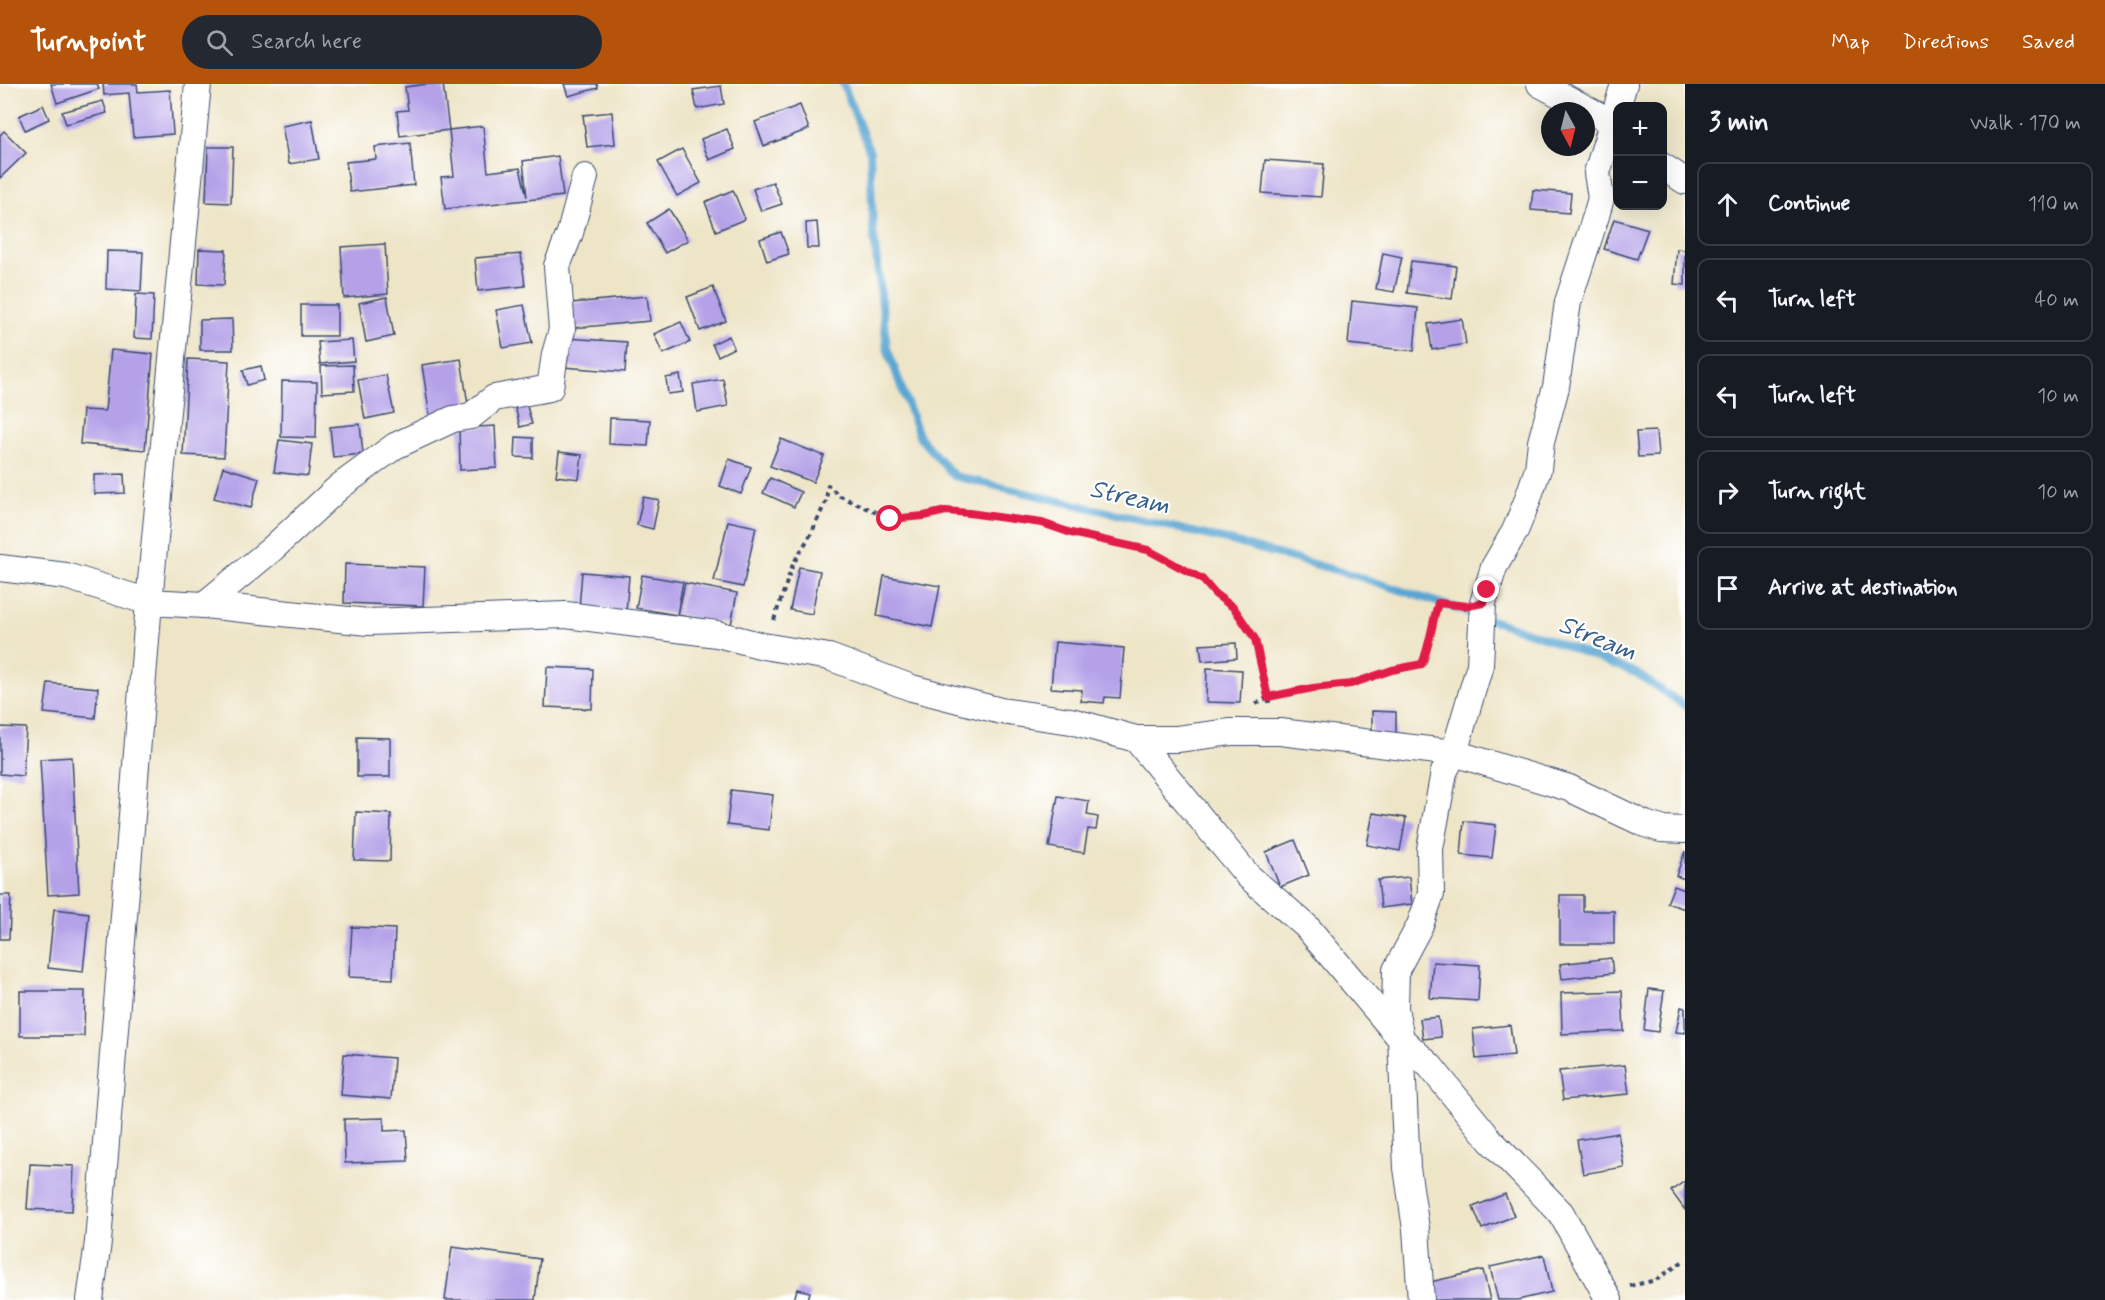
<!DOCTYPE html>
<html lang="en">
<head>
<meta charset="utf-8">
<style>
	body { margin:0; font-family:Mynerve,sans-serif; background:#242831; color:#f1f3f6 }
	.controls { position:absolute; right:18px; top:18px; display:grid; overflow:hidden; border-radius:12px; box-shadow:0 6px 24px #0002 }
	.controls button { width:54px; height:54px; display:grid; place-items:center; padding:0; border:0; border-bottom:2px solid #363941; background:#171b24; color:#f1f3f6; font:30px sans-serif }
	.compass { position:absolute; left:1541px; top:18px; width:54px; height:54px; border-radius:50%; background:#171b24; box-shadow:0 6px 24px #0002; rotate:173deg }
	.stop { position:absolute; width:18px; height:18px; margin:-14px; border:4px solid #e11d48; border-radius:50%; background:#fff }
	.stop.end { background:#e11d48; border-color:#fff; box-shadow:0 2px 6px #0008 }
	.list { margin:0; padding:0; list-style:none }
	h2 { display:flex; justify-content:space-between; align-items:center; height:78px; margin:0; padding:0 24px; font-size:26px }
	h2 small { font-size:20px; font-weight:400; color:#9ea1a6 }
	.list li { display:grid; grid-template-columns:39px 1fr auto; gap:18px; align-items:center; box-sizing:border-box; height:84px; margin:0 12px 12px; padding:0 12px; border:2px solid #363941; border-radius:12px }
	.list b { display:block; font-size:22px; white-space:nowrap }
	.list em { font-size:20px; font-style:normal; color:#9ea1a6 }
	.icon { flex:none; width:33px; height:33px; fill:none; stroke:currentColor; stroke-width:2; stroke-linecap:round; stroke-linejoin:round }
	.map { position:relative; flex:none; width:1685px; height:1216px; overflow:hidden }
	header { display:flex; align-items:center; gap:36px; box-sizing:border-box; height:84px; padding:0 30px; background:#b45309; color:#fff }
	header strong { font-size:28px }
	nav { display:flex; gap:33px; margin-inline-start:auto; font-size:21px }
	.search { width:420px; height:54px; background:#242831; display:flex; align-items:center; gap:15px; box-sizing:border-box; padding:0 21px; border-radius:33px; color:#9ea1a6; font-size:22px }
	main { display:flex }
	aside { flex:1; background:#171b24 }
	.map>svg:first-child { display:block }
</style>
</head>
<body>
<header>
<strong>Turnpoint</strong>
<div class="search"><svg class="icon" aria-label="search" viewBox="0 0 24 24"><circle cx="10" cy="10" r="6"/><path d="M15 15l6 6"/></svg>Search here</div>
<nav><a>Map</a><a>Directions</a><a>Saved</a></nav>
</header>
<main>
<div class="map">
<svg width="1685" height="1216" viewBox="0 0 1685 1216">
	<rect width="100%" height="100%" fill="#fff"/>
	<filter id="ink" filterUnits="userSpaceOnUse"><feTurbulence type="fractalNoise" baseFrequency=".0167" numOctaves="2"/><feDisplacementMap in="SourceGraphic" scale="12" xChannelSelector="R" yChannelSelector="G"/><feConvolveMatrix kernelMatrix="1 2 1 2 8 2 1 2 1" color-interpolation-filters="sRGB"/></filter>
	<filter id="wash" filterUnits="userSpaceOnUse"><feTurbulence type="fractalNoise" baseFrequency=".008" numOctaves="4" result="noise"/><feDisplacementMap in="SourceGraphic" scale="24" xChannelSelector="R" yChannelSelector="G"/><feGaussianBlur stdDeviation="1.35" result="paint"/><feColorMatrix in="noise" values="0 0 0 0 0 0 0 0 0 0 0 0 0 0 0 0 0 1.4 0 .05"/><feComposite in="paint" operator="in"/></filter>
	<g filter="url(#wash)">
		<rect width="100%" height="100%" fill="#eee5c7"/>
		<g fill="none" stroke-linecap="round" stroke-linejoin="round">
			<path stroke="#5aa6d2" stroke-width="8" d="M843,0l27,68 3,77 14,119 33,90 34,38 273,64 133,37 180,59 96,37 49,33"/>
		</g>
		<g id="blocks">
			<g fill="#b4a1e8">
				<path d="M51,0h46l2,5 -42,14z"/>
				<path d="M103,0h34l1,8 32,-2 3,44 -40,3 -4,-44 -25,2z"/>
				<path d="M428,0h15l6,46 -49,6 -3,-25 11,-1 -3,-23z"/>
				<path d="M564,0h33l1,4 -30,8z"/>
				<path d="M721,2l3,18 -27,5 -4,-19z"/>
				<path d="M103,17l4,12 -41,11 -4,-12z"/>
				<path d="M43,21l6,14 -24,11 -6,-14z"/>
				<path d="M800,21l9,24 -45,17 -9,-24z"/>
				<path d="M612,28l3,32 -28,3 -4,-32z"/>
				<path d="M312,36l7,39 -30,5 -7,-38z"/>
				<path d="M483,42l5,46 32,-4 7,29 -4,-36 35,-5 5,40 -118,13 -4,-32 13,-1 -5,-46z"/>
				<path d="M727,45l8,20 -26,11 -8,-21z"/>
				<path d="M4,47l22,22 -26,25v-43z"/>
				<path d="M410,59l4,42 -64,7 -4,-30 30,-3 -1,-12z"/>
				<path d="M208,63h25l-2,56 -25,-1z"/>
				<path d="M682,65l19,34 -24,13 -19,-34z"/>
				<path d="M1265,76l59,4 -3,33 -59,-4z"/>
				<path d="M773,98l9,22 -21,7 -8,-22z"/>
				<path d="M733,106l12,29 -29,12 -11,-29z"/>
				<path d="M1533,106l38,3 -2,20 -38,-3z"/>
				<path d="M669,125l19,31 -23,13 -18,-30z"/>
				<path d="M1614,135l34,10 -11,30 -33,-10z"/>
				<path d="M817,138l2,26h-12l-1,-25z"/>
				<path d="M781,148l8,22 -22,7 -7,-22z"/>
				<path d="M385,160l3,50 -44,4 -3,-51z"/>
				<path d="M199,165l27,1 -2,35 -26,-1z"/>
				<path d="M1677,165l8,1v35l-11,-1z"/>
				<path d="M107,167l36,1 -2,39 -35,-2z"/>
				<path d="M1383,169l19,4 -8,35 -18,-3z"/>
				<path d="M521,170l4,32 -47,5 -3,-33z"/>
				<path d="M1411,177l45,5 -4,33 -45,-6z"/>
				<path d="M713,203l13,34 -26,10 -13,-34z"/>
				<path d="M136,210l18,1 -2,44 -18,-1z"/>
				<path d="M647,212l3,25 -77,7 -2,-25z"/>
				<path d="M387,213l7,39 -28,6 -7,-39z"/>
				<path d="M1352,217l66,7 -4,43 -66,-7z"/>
				<rect x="301" y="221" width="36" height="31"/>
				<path d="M524,221l8,38 -29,5 -7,-38z"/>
				<path d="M232,235l1,31h-33v-30z"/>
				<path d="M1462,235l4,25 -34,6 -4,-26z"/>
				<path d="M681,238l9,20 -27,12 -9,-20z"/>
				<path d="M729,252l5,12 -16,8 -6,-12z"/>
				<path d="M565,254l62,4 -2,30 -62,-5z"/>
				<path d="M352,256l2,21 -34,3 -2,-22z"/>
				<path d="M111,266l42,4 -8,96 -65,-6 3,-34 22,1z"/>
				<path d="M188,275l41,2 -5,96 -41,-2z"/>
				<path d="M461,275l8,52 -39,6 -8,-52z"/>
				<path d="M353,281l1,26 -32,2 -1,-27z"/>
				<path d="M261,282l3,14 -17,5 -4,-15z"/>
				<path d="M386,291l8,38 -29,6 -7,-39z"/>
				<path d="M680,291l3,17 -15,2 -2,-16z"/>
				<path d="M723,295l5,27 -31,6 -4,-28z"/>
				<path d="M282,297l35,1 -1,56 -35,-1z"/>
				<path d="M526,319l6,21 -12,3 -5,-21z"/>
				<path d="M610,334l40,2 -2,26 -39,-2z"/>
				<path d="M360,340l3,30 -30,3 -3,-30z"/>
				<path d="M495,342l2,42 -37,2 -1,-42z"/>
				<path d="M1656,347l2,25 -20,1 -2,-25z"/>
				<path d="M516,353l17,1v20l-18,-1z"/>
				<path d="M781,355l43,17 -11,26 -43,-16z"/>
				<path d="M279,356l33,4 -4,32 -34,-4z"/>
				<path d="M559,368l23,3 -3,24 -23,-3z"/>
				<path d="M729,375l22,8 -10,27 -21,-8z"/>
				<path d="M223,383l36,11 -8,30 -37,-10z"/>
				<path d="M124,390l1,19 -31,1v-19z"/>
				<path d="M770,394l31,14 -7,15 -31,-14z"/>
				<path d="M643,413l16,3 -6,29 -16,-4z"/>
				<path d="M728,437l28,6 -13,60 -29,-6z"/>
				<path d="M345,480l80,3 -2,39 -79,-3z"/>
				<path d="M799,483l21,4 -8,43 -22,-4z"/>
				<path d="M582,488l47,4 -3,36 -47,-4z"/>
				<path d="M642,491l41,7 -6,33 -41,-7z"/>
				<path d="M884,492l56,10 -8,41 -55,-11z"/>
				<path d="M685,499l52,10 -6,32 -53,-10z"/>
				<path d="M1055,558l69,6 -4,50 -15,-1 -1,6 -23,-2 1,-11 -31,-2z"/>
				<path d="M1236,559l1,15 -35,3 -2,-16z"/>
				<path d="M547,583l46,2 -1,40 -47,-2z"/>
				<path d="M1207,584l35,2 -2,33 -34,-1z"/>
				<path d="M48,599l50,5 -3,30 -51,-5z"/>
				<path d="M1372,627l24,1v24h-24z"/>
				<path d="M0,643l26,1 -3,48 -23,-2z"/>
				<path d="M357,653l33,1v39h-33z"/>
				<path d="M72,673l7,136 -31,2 -8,-136z"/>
				<path d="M731,706l42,5 -4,35 -42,-5z"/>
				<path d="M1058,712l31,5 -2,14 11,2 -2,13 -8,-1 -4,24 -35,-6z"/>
				<path d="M356,728l35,2 -1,47 -36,-1z"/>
				<path d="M1373,729l33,5 -6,33 -33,-6z"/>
				<path d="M1464,737l32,4 -4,33 -31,-3z"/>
				<path d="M1295,756l14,35 -29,12 -14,-35z"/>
				<path d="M1685,767v28l-9,-3z"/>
				<path d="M1409,793l3,27 -31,4 -3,-28z"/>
				<path d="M1674,802l11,4v19l-18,-6z"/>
				<path d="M0,811h11l-2,44h-9z"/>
				<path d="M1560,811h23v16h31v33h-54z"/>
				<path d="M54,825l35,4 -6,59 -35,-4z"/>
				<path d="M352,843l43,2 -2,50 -44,-2z"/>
				<path d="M1611,874l2,15 -51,6 -2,-15z"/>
				<path d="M1433,878l47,3 -2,36 -48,-3z"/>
				<path d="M1649,905l15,2 -6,41 -14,-2z"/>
				<path d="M20,907h65l-1,45h-64z"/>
				<path d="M1622,907l2,40 -62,3 -1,-41z"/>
				<path d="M1681,923l4,1v25l-9,-1z"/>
				<path d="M1438,933l3,20 -18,2 -3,-20z"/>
				<path d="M1510,941l4,30 -38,4 -3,-30z"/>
				<path d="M344,970l50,4 -3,41 -50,-4z"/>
				<path d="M1625,981l4,29 -66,6 -4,-29z"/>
				<path d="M384,1034v13l22,-1 2,31 -63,2 -1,-44z"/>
				<path d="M1618,1049l6,34 -41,7 -6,-34z"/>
				<path d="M30,1080l44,2 -2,45 -45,-2z"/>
				<path d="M1685,1097v29l-14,-19z"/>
				<path d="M1505,1110l9,22 -32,13 -9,-22z"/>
				<path d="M452,1163l88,12 -5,41h-90z"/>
				<path d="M1544,1171l8,37 -34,8h-20l-8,-33z"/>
				<path d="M1483,1186l7,30h-56l-4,-18z"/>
				<path d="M797,1205l13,3 -2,8h-14z"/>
			</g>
		</g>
	</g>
	<g filter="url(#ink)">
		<use href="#blocks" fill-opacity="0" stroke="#3b4a6e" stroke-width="1.5"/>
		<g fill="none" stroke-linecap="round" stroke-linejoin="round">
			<g stroke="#3b4a6e" stroke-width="28">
				<g id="minor">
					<path d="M1540,0l73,39"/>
					<path d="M1662,82l23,15"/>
					<path d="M0,484l66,8 83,26 55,3 164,17 198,-7 151,19 46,12 66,11 83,31 89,23 70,10 65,18h41l54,-7h49l174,21 115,35 76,36 16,5 24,1"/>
					<path d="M204,521l68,-56 67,-62 56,-41 58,-27 18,-3 23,-18 56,-10 5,-34 7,-24 -5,-64 13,-33 15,-56"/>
					<path d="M1136,655l112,137 58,50 95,113 29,27 61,75 70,72 48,87"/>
					<path d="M90,1216l8,-58 51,-640 49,-518"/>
					<path d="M1421,1216l-5,-71 -9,-61 -6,-129 -6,-31 1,-38 24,-45 11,-31 -1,-45 14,-77 10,-19 26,-88 3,-62 11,-36 21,-36 11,-27 12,-35 3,-27 15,-55 12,-85 28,-86 5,-18 -4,-25 27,-89"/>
				</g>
			</g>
			<g stroke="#3b4a6e" stroke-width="4" stroke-dasharray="4.5 4.5" stroke-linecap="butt">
				<path d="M774,536l19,-56 18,-30 15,-33 2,-16 12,11 50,23 34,-3 22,-5 96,12 29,10 77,17 26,13 28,16 13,15 19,14 21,31 15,67"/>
				<path d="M1256,620l12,-7 45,-9 38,-4 41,-14 30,-6c7,-20 10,-40 16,-61l18,2"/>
				<path d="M1630,1202l26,-6 29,-20"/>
			</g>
			<use href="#minor" stroke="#fff" stroke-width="26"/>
		</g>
	</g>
	<g fill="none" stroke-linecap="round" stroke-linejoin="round" filter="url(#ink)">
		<path stroke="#e11d48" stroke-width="8" d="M890,435l34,-3 22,-5 23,2 73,10 29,10 77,17 54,29 13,15 19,14 21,31 13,58 45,-9 38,-4 41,-14 30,-6c8,-20 10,-40 16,-61l30,3 15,-3 4,-13"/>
	</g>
	<g text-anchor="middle" stroke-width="4.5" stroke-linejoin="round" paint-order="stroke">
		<g font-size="26" font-style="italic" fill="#345f8c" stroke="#fff">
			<text transform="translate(1130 412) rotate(13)" y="9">Stream</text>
			<text transform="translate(1598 553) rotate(22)" y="9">Stream</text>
		</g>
	</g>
</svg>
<div class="controls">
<button>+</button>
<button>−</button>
</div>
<svg class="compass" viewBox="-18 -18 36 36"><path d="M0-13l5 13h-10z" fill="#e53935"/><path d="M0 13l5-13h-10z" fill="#9ea1a6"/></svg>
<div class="stop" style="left:890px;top:435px"></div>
<div class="stop end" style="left:1487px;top:506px"></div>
</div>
<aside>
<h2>3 min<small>Walk · 170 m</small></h2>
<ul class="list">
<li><svg class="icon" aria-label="ahead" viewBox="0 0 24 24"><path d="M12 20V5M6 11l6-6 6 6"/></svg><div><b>Continue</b></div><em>110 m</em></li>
<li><svg class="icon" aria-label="left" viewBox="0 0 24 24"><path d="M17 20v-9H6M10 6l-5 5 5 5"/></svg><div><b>Turn left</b></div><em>40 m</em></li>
<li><svg class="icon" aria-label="left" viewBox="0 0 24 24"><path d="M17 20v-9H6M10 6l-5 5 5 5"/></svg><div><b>Turn left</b></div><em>10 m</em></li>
<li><svg class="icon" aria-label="right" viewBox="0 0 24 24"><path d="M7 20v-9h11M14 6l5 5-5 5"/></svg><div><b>Turn right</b></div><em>10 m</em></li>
<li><svg class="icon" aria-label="arrive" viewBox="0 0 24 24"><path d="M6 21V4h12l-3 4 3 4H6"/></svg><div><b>Arrive at destination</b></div></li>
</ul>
</aside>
</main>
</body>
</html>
